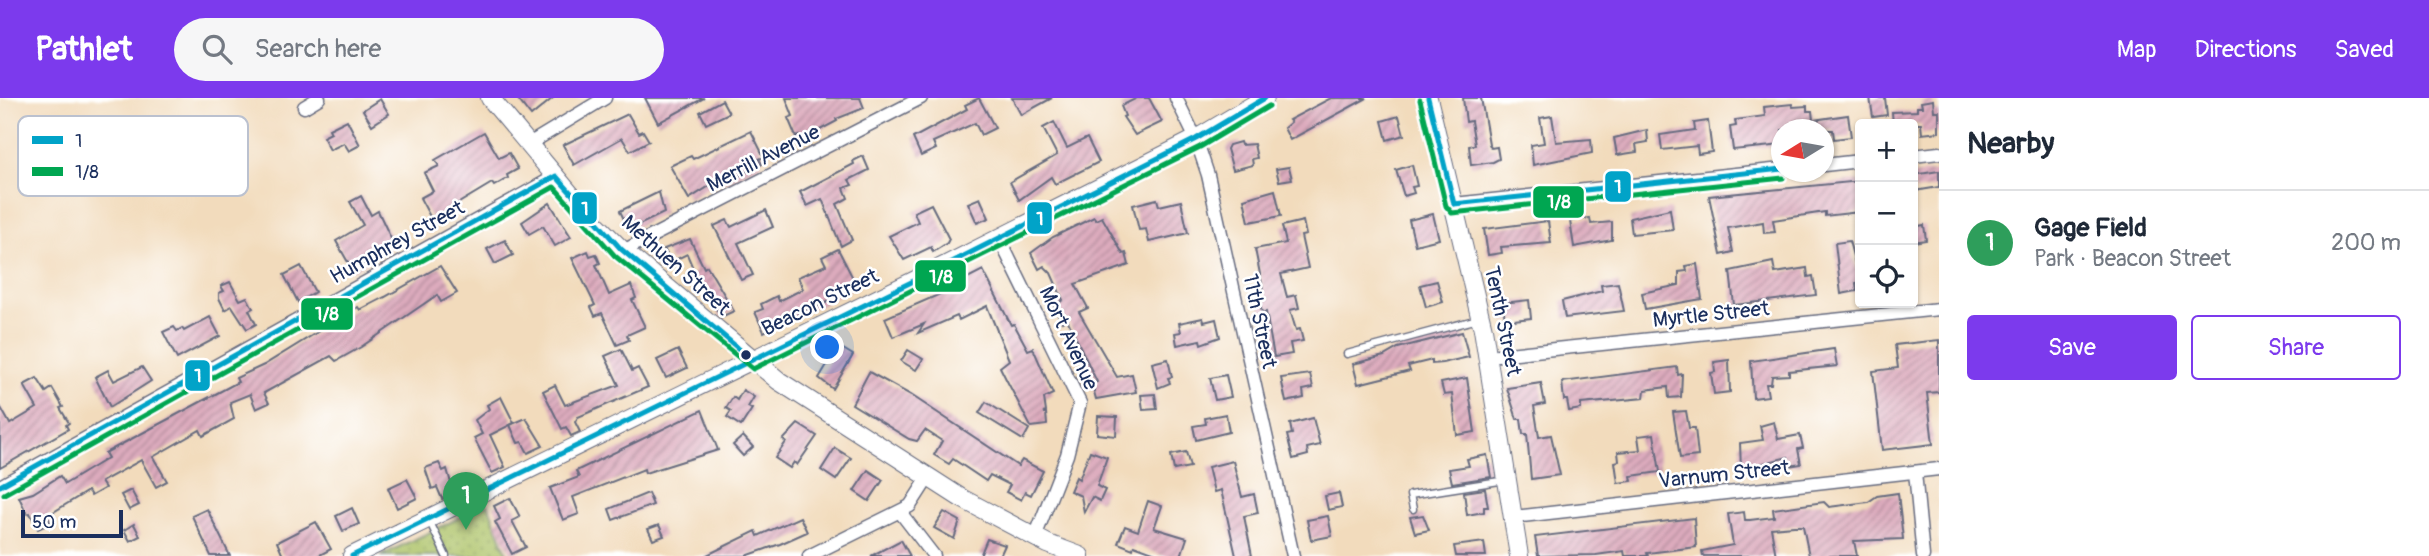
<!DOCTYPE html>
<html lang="en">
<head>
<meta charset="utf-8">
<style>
	body { margin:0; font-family:Pangolin,sans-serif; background:#f6f6f7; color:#1f2937 }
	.controls { position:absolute; right:21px; top:21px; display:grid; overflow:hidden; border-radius:7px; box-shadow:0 2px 5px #0004 }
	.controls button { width:63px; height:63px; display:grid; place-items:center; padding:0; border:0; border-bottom:2px solid #e0e1e3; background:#fff; color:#1f2937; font:35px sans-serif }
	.compass { position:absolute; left:1771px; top:21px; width:63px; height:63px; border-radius:50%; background:#fff; box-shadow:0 2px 5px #0004; rotate:259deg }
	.scale { position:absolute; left:21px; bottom:18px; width:102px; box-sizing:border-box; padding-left:7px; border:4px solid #1b2f5e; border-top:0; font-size:19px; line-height:24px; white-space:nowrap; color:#1b2f5e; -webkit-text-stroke:5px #fff; paint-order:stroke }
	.you { position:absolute; left:828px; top:250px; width:24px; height:24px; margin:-18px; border:5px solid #fff; border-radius:50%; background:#1a73e8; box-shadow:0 0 0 10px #1a73e833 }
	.badge { display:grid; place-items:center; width:46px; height:46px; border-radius:50%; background:#7c3aed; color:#fff; font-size:23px; font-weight:700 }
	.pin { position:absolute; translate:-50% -58px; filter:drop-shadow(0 2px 4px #0008) }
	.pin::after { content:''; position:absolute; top:37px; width:24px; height:21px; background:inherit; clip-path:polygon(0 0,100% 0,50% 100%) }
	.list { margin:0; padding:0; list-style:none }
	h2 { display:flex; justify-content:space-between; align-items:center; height:91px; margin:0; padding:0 28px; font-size:30px }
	h2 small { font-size:23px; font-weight:400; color:#747a83 }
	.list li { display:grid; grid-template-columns:46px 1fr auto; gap:21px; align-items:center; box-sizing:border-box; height:105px; padding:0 28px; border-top:2px solid #e0e1e3 }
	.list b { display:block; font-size:26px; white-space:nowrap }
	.list p { margin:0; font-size:23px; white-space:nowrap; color:#747a83 }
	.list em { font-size:23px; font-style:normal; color:#747a83 }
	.actions { display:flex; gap:14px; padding:21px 28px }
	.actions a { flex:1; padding:16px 0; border:2px solid #7c3aed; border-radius:7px; text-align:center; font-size:24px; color:#7c3aed }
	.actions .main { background:#7c3aed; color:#fff }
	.icon { flex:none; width:38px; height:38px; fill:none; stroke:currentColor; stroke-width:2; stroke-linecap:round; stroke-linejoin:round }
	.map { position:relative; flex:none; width:1939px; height:458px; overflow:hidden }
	header { display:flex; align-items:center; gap:42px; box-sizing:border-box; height:98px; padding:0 35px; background:#7c3aed; color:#fff }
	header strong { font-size:33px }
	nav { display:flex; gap:38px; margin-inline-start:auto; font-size:24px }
	.search { width:490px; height:63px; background:#f6f6f7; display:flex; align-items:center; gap:18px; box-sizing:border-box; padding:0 24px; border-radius:38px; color:#747a83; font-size:26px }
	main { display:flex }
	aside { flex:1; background:#fff }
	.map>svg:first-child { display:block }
</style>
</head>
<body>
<header>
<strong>Pathlet</strong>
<div class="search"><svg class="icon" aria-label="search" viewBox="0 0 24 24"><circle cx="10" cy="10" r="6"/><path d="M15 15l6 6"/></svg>Search here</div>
<nav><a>Map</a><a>Directions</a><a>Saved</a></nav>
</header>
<main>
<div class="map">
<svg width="1939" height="458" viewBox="0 0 1939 458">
	<defs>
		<pattern id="park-dots" width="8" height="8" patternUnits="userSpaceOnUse" patternTransform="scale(1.75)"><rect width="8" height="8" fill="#adc368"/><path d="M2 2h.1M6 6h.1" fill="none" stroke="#8c9f59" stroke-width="1.8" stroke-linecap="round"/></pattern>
		<pattern id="building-hatch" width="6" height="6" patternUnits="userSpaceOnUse" patternTransform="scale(1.75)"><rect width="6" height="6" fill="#ddabbd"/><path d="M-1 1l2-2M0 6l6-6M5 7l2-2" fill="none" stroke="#b28c9d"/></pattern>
	</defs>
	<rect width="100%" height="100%" fill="#fff"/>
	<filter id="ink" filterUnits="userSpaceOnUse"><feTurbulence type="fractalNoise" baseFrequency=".0143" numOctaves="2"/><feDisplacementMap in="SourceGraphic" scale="14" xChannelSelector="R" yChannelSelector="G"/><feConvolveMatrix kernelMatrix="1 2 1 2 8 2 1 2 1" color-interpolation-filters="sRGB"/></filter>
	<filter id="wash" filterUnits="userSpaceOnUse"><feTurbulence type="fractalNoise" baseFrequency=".00686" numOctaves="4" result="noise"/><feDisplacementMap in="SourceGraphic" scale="28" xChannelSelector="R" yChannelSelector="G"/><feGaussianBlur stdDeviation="1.57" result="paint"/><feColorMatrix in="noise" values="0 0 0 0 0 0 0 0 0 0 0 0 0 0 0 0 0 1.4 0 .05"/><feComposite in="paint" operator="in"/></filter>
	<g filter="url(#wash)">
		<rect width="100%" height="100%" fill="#f2dbbc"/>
		<path fill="url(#park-dots)" stroke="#647963" stroke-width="2" d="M488,406l20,52h-128z"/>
		<g id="blocks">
			<g fill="url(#building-hatch)">
				<path d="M517,0h36l-22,18z"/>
				<path d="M645,0h59l-46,25z"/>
				<path d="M786,0h74l4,10 -28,11 1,2 -36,19 -2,-4 -3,1 -8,-19 5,-2z"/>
				<path d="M979,0l16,30 -14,7 -6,-12 -42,19 3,7 -15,7 -8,-18 54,-29 -2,-4z"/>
				<path d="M1012,0h40l-31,17z"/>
				<path d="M1137,0h12l13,24 -27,13 -12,-18 2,-1 -4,-10z"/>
				<path d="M1331,0h36l-77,42 -6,-12 7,-6 -2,-2z"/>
				<path d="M1463,0h18l8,46 2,4 6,-1 2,12 -6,3 -22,3 -2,-19 6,-1 -4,-24 -5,1z"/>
				<path d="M1870,0h15l2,17 -14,2z"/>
				<path d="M380,1l9,15 -17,11 -9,-15z"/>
				<path d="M722,2l7,13 -23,11 -6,-12z"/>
				<path d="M1933,2l1,11h5v21l-17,2 -1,-10h-28l-1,-12 25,-1v-4h5l-1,-5z"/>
				<path d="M1792,6l1,3 14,-1v5h5l1,9 35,-5 3,22 -17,2 -1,-9h-51v15l-49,5 -3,-23 6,-1 -1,-6 30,-4 -1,-9z"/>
				<path d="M628,16l11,19 4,-2 6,10 -19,10 -8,-13 -48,27 -11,-20z"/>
				<path d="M1399,18l5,19 -17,5 -5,-19z"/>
				<path d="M1552,18l4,26 35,-3 1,14 -59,12 -2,-20 13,-2 -4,-25z"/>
				<path d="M347,22l13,25 -11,6 -5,-8 -14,7 -7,-13 8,-4 -2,-4z"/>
				<path d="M1708,23l4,31 -14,2 -1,-8 -35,4 -2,-15 35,-5 -1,-7z"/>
				<path d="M1054,24l13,26 20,-10 12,24 -44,22 -4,-7 -32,23 -9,-18 47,-27 -14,-27z"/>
				<path d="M1647,32l1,12 -12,2 1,8 -20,3 -3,-17z"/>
				<path d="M751,33l13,26 -5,2 3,5 -37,19 -3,-5 -33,21 -19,-33 21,-10 2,3z"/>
				<path d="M484,34l15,26 10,-5 9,16 -11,6 1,3 -14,8 -2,-3 -48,29 2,5 -12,7 -14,-26 13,-7 -9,-18 15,-7 -4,-6z"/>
				<path d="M1240,44l1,3 13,-1 3,14 -5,1 1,6 -20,5 -6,-21 2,-4z"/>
				<path d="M863,58l6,14 -20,10 3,5 -8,3 4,10 -11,6 15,36 -11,6 -19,-47 -15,7 -7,-14 54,-28 -1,-3z"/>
				<path d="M1412,67l5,21 -5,1 2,6 -10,3 -8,-26z"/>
				<path d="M1289,69l3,12 -13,2 -3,-12z"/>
				<path d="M1939,73v16l-24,4 -2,-16z"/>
				<path d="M1860,83l-1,31 -34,4v-4l-52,8 2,12 -11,1 -1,-11 -35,6 5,24 -12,3 -12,-59z"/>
				<path d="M1275,92l6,26 -32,6 -5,-23z"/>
				<path d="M659,94l5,21 -35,17 -9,-19z"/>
				<path d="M361,98l10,19 7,-4 16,34 -41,26 -17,-30 27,-16 -13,-23z"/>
				<path d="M980,100l9,20 -12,5 -9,-20z"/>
				<path d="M1157,101l2,7 22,-5 7,32 -39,9 -3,-13 -7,1 -6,-25z"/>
				<path d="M550,105l21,34 -16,9 -12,-20 -14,8 -7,-12z"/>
				<path d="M931,106l18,35 -2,4 -14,9 -2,-5 -27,13 -15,-24 29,-14 -4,-10z"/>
				<path d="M1670,111l3,21 -41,4 -2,-16z"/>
				<path d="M766,112l7,17 -35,16 15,32 -12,5 -27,-54 13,-6 4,7z"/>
				<path d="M1433,116l6,25 -24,6 -6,-25z"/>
				<path d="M1094,119l2,3 6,-3 21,37 3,-1 3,12 -54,19 13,24 -9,4 38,65 15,-3 4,18 -40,7 -4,-15 5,-2 -30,-63 -5,3 -8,-16 9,-6 -12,-27 -7,-7 -5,3 -8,-16 22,-16z"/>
				<path d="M1590,120l1,6 21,-2v18l-38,7 -4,-26z"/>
				<path d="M1303,123l3,14 -5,1 7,32 -27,6 6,23 9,-2 3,13 -9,2 6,20 4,-1 3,12 -13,2 2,11 -18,3 -8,-45 -4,1 -5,-23 6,-1 -8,-40 31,-6 -4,-17z"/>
				<path d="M1548,123l3,22 -50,4 1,6 -14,2 -4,-26z"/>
				<path d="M1924,127l2,15 -13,2v-15z"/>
				<path d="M690,141l14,29 3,-2 27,45 -13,6 -18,-31 -4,2 -8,-13 4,-2 -8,-19 -16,8 -7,-13z"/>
				<path d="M505,142l8,15 -18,9 -8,-15z"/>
				<path d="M1849,143l11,41 -4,1 1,8 -16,3 -6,-51z"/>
				<path d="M838,151l19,37 -35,19 -24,7 1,3 -35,17 -9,-20 8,-3 -2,-5 16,-8 2,5 24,-12 -5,-12 28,-12 -4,-8z"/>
				<path d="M588,153l2,5 6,-2 4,9 -4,2 13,30 22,-10 5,13 -4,2 13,27 -18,8 2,5 -12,5 -15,-32 -7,3 -4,-9 4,-2 -23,-47z"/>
				<path d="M1773,164l2,11 32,-5 1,9 5,-1 3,19 -82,10 -4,-34z"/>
				<path d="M1697,166l5,35 -57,10 -3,-16 37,-8v-13l8,-1 -1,-5z"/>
				<path d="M301,168l14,26 -17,10 -14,-27z"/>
				<path d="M440,168l17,27 -16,9 -4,-7 -76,52 -25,14 -5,-5 -67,37 5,10 -13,6 -6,-15 -20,8 4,17 -31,17 -3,-6 -47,27 14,24 -11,6 -15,-27 -40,22 4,6 -14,8 -3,-5 -41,25 4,7 -13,6 -8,-16 -3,1 -8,-17 14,-4 27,-17 5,8 43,-26 -3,-5 133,-71 -2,-4 28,-13 94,-58 2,3 25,-13z"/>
				<path d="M983,172l28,55 3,-1 14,26 5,-2 20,46 -9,4 2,14 -3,1h3l1,12 -16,2 -25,-48 -6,-12 9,-7 -22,-54 -28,14 -2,-4 -39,17 6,-9 -31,13 -8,-19 60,-26 -1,-2z"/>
				<path d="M1437,183l6,21 -17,5 -6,-22z"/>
				<path d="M230,184l10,18 7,-3 6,11 -4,2 7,14 -9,5 -15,-23 -7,4 -6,-12v-5l5,-2 -3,-5z"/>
				<path d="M1618,185l6,28 -59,7 -3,-17 40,-10 -1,-6z"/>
				<path d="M1529,202l2,18 -26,3 -2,-18z"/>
				<path d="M210,219l10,19 -43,23 -14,-27 11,-5 3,4 5,-3 2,3z"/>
				<path d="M1203,220l1,4 12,-3 4,18 -19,7 -1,-4 -23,5 -2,-12 6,-1 -2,-9z"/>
				<path d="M1462,234l7,25 -27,6 -10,1v-4l-24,6 2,5 -52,13 -5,-20 31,-8 14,-8z"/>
				<path d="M1939,242v52l-12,1 6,51 -51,6 -9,-79 25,-3 -3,-23z"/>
				<path d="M835,246l18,11 -20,34 -14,-11 14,-23 -4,-2z"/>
				<path d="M621,251l11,22 6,-3 10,19 -70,30 -3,5 5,10 -9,4 -5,-9 -4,2 -19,-38 12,-6 10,20 54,-20 -14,-29z"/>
				<path d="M1834,251l3,17 -48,5v4l-17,1 -1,8h-5l2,12 -15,2 -2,-37z"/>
				<path d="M678,252l9,18 -21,10 -9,-18z"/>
				<path d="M908,252l15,9 -7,11 -15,-9z"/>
				<path d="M1168,261l4,18 -4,1 2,5 -12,5 -6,-25z"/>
				<path d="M1729,262l1,32 -16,2 -3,-21 4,-1 -1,-10z"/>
				<path d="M142,269l9,14 -41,26 -15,-30 13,-7 6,11z"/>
				<path d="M1677,269l1,8 4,-1 -1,23 -12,1 -1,-11 -23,3 -1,8 -63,6v5l-12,2 -2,-11h-3l-2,-18z"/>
				<path d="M869,274l42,23 107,71 4,-6 21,11 -12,24 -6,-3 -4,8 -15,-8 4,-7 -20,-10 -4,6 -33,-22 -4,5 -15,-9 8,-14 -17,-11 -8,11 -8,-2 -57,-35z"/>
				<path d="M1310,276l3,14 -10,2 1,8 -18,4 -5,-24z"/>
				<path d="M1226,277l5,22 -16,3 -5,-22z"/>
				<path d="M37,280l9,14 6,-4 11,19 -3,1 9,15 -3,2 2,4 -68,39v-62l10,18 27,-16 -13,-23z"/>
				<path d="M1467,280l8,54 -18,3 -5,-41 -8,1 -3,-12z"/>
				<path d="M1541,285l4,21 -11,2 5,31 12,-2 9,40 -29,4 -4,-45h-4l-2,-15h-4l-10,-31z"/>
				<path d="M743,292l11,7 -6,10 4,2 -11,17 -14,-9 4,-6 -5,-3 7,-11 4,3z"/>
				<path d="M1155,296l2,15 -14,1 -2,-15z"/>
				<path d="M501,299l13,26 -24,12 15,32 -13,6 -18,-35 8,-4 -7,-14 14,-11 -2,-4z"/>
				<path d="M986,304l43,27 -6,11 -44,-27z"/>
				<path d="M702,312l16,40 -73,23 -1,-4 -71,28 6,17 -16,6 -13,-32 29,-11 -3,-6z"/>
				<path d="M1686,313l3,17h6l3,28 -18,2 -7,-46z"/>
				<path d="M1226,316l3,18 -33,8 -3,-14 13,-2 -1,-6z"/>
				<path d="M1098,318l19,1 -1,19 -19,-2z"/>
				<path d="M526,320l17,28 -15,7 -6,-11 -4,1 -8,-18z"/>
				<path d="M1313,320l7,27 -13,3 1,7 -15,4 -6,-24 5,-1 -2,-10z"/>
				<path d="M1774,324l4,17 22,-4 3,13 -5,1 3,15 -12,2 -1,-9 -28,7v4l-19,2 -1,-27 23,-3 -3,-14z"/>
				<path d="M798,326l19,12 -20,29 -3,-3 -4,6 -15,-10 11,-16 -3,-2z"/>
				<path d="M1654,336l6,38 -29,4 1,5 -14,2 -3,-21 4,-1 -1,-9 22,-2 -2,-14z"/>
				<path d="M743,338l10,11 -10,9 -10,-11z"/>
				<path d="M835,350l16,10 -15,22 -15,-10z"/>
				<path d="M1090,353l17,6 -10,29 8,4 -5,11 -8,-4 -8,15 -3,-16 -11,-5 6,-14 3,2z"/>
				<path d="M1186,354l4,15 -16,3 -3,-15z"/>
				<path d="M1487,357l4,22 -39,6 -3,-14 20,-3 -2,-7z"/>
				<path d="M1233,363l9,36 12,-3 4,19 -14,3 8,40h-16l-15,-66 -7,2 -6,-25z"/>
				<path d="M439,365l4,8 4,-2 7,25 -12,5 -5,-12 -5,2 -7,-21z"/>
				<path d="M868,372l15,10 -14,21 -15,-10z"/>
				<path d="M407,381l10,19 -20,10 -9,-20z"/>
				<path d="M1485,391l3,18h-4v5l-17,3 -3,-23z"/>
				<path d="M131,392l8,15 -10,5 -8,-15z"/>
				<path d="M648,395l5,12 -40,15 -4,-11z"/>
				<path d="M1339,395l3,14 -14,3 -3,-14z"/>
				<path d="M1898,395l5,46 -49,2 3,15h-48l-6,-30h-9l-23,2 5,28h-73l-1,-5 31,-6 -5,-31 16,-2 1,8h5l24,-3 -1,-8 51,-7 5,5 39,-5 9,-6z"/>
				<path d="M510,400l10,19 -8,4 14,26 -14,7 -17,-32 5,-3 -6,-13z"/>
				<path d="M1148,403l14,5 -8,22 33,10 -6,18h-17l-30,-11 -1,4 -15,-6 7,-17 13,5z"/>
				<path d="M352,410l7,16 -16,7 -7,-15z"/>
				<path d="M207,411l23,47h-19l-19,-40z"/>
				<path d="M944,414l16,9 -6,18 -20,-11z"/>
				<path d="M1423,417l6,15 -14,3 -5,-16z"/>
				<path d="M1328,418l4,20 -21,4 -4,-20z"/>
				<path d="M800,419l7,15 -27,12 -34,12h-41l51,-25 2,5z"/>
				<path d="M1694,420l2,29 -49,6 1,3h-23l-1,-5 -28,4 -58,1 -3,-19z"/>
				<path d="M316,424l15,27 -13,7h-35l-6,-14z"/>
				<path d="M134,426l6,12 -10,5 -6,-11z"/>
				<path d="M659,427l5,11 -11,4 -5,-11z"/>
				<path d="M987,441l18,6 -5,11h-20z"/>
				<path d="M901,442l9,16h-39z"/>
				<path d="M1484,444l2,14h-30l-2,-10z"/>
			</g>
		</g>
	</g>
	<g filter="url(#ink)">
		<use href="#blocks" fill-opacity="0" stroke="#666b7f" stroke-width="2"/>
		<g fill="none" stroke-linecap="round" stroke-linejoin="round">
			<g stroke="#666b7f" stroke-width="9">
				<g id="lane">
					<path d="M1347,256l131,-35"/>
					<path d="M1413,411l-3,-14 96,-15"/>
					<path d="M429,422l17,36"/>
				</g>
			</g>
			<g stroke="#666b7f" stroke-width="15">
				<g id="street">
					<path d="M1176,0l20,41 12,36 85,381"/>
					<path d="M304,9l15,-9"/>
					<path d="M529,46l76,-46"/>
					<path d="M1913,58l26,-3"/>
					<path d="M1824,67l36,-4"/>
					<path d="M1454,106l328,-35"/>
					<path d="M999,140l81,165 -13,52 -32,82"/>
					<path d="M623,153l298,-153"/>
					<path d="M1488,258l451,-47"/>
					<path d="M1915,374l8,84"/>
					<path d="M0,388l556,-310"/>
					<path d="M900,414l34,44"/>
					<path d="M1514,419l425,-48"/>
					<path d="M809,458l101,-50 18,-28"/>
				</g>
			</g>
			<g stroke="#666b7f" stroke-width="20">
				<g id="secondary">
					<path d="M490,0l101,121 30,30 158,132 182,117 87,46 32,12"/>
					<path d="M1428,0l55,231 36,227"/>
					<path d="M352,458l584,-286 260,-131 69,-41"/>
				</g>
			</g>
			<use href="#lane" stroke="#fff" stroke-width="6"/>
			<use href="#street" stroke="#fff" stroke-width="12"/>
			<use href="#secondary" stroke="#fff" stroke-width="18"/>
			<g stroke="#fff" stroke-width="10">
				<g id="bus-1">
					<path d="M1428,0l26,106"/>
					<path d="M1454,106l328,-35"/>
					<path d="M0,388l556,-310 65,73 131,111"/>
					<path d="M352,458l584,-286 260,-131 69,-41"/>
				</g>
			</g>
			<g stroke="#fff" stroke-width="10">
				<g id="bus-2">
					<path d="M1420,2l26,106 6,7 331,-35"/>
					<path d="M4,396l550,-307 61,69 138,113 447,-222 69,-41"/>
				</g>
			</g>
			<use href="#bus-1" stroke="#01a3c8" stroke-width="5"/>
			<use href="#bus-2" stroke="#00a651" stroke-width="5"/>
		</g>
	</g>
	<circle fill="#1b2f5e" stroke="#fff" stroke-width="2.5" cx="746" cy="257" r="6"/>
	<g text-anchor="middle" stroke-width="5" stroke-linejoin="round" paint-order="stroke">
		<g font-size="21" fill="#1b2f5e" stroke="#fff">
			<text transform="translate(763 60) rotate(-27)" y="7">Merrill Avenue</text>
			<text transform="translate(397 144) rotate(-29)" y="7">Humphrey Street</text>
			<text transform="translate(676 167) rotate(42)" y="7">Methuen Street</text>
			<text transform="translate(820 204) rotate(-26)" y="7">Beacon Street</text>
			<text transform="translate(1711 216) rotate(-6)" y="7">Myrtle Street</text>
			<text transform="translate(1260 223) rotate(78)" y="7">11th Street</text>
			<text transform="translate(1503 223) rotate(78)" y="7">Tenth Street</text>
			<text transform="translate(1069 240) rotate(65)" y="7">Mort Avenue</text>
			<text transform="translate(1724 376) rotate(-6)" y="7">Varnum Street</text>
		</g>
	</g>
	<rect x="18" y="18" width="230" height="80" rx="10" fill="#fff" stroke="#bbc1cf" stroke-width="2"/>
	<rect x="32" y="38" width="31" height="8" fill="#01a3c8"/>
	<rect x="32" y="69" width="31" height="9" fill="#00a651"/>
	<g font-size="19" fill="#1b2f5e">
		<text x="75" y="49">1</text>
		<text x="75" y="80">1/8</text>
	</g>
	<g stroke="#fff" stroke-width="2.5">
		<rect x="1604" y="72" width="28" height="33" rx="7" fill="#01a3c8"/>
		<rect x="1532" y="87" width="53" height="34" rx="7" fill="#00a651"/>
		<rect x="571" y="93" width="27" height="34" rx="7" fill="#01a3c8"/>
		<rect x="1026" y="103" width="27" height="34" rx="7" fill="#01a3c8"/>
		<rect x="914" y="161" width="53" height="34" rx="7" fill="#00a651"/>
		<rect x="300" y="199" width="54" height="34" rx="7" fill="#00a651"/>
		<rect x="184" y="261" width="27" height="33" rx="7" fill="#01a3c8"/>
	</g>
	<g font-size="19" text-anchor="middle" font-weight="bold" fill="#fff">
		<text x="1618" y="95">1</text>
		<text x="1559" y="110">1/8</text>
		<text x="585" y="117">1</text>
		<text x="1040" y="127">1</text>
		<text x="941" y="185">1/8</text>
		<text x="327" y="222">1/8</text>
		<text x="198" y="284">1</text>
	</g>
</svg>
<div class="controls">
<button>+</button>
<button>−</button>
<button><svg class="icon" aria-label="locate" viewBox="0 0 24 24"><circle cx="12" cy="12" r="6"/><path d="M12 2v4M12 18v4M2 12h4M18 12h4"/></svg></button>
</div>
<svg class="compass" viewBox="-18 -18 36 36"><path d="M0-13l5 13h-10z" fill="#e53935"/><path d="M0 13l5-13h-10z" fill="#747a83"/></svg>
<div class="scale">50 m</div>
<div class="you"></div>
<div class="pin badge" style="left:466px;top:432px;background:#2e9e5b">1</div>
</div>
<aside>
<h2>Nearby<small></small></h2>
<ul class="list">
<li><span class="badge" style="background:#2e9e5b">1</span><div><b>Gage Field</b><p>Park · Beacon Street</p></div><em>200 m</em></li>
</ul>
<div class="actions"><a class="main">Save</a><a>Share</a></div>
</aside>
</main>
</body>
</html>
